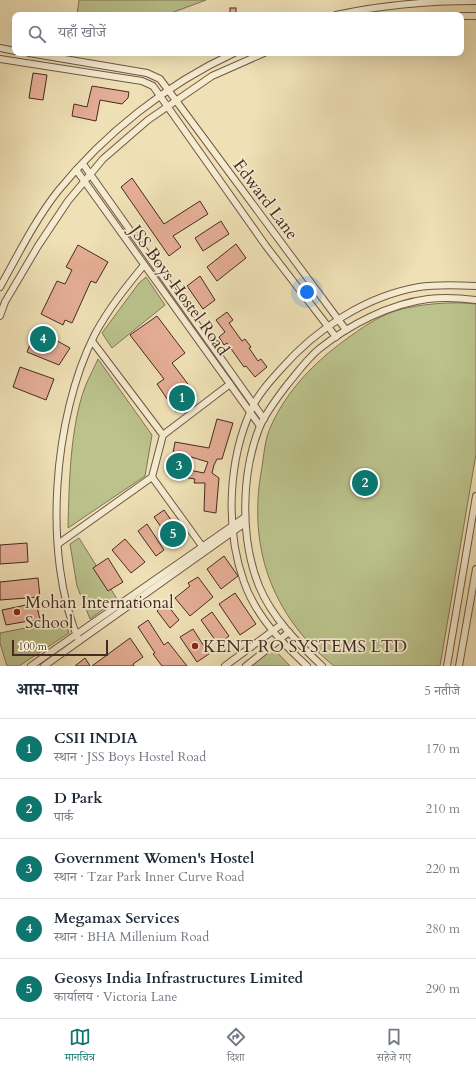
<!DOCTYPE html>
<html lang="hi">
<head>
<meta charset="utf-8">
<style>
	body { margin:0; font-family:Cardo,"Noto Serif Devanagari",serif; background:#f6f6f7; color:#1f2937 }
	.scale { position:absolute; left:12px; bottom:10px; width:96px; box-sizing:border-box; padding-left:4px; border:2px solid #452b22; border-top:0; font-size:11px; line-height:14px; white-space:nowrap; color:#452b22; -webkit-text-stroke:3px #f5ebcf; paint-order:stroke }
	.you { position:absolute; left:307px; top:292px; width:14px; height:14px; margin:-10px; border:3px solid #fff; border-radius:50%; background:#1a73e8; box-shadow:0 0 0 6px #1a73e833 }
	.badge { display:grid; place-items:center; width:26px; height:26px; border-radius:50%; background:#0f766e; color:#fff; font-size:13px; font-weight:700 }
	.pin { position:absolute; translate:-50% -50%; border:2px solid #fff; box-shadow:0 1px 4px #0006 }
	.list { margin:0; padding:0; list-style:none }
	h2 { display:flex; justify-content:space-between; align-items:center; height:52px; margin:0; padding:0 16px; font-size:17px }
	h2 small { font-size:13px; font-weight:400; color:#747a83 }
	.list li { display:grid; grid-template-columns:26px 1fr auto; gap:12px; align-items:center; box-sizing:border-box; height:60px; padding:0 16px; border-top:1px solid #e0e1e3 }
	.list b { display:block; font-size:15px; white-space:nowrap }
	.list p { margin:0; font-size:13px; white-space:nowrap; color:#747a83 }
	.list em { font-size:13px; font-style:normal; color:#747a83 }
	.icon { flex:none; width:22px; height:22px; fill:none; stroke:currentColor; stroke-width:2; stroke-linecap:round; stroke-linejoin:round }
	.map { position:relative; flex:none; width:476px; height:666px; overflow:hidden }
	.search { position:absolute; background:#fff; box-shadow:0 4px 16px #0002; left:12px; right:12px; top:12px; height:44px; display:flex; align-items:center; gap:10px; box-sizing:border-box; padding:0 14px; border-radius:8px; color:#747a83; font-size:15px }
	.sheet { height:352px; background:#fff }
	nav { display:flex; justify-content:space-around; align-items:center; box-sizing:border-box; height:56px; border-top:1px solid #e0e1e3; background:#fff; font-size:11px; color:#747a83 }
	nav a { display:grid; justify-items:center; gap:2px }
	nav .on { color:#0f766e }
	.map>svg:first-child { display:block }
</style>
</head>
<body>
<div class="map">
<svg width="476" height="666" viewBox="0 0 476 666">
	<rect width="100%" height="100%" fill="#efe0b5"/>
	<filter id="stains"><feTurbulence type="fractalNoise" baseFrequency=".005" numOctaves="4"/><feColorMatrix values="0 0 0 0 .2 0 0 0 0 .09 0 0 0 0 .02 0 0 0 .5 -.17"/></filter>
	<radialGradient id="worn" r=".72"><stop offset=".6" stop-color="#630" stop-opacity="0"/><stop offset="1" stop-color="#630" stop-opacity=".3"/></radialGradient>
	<g fill="#bbc28c" stroke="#807657">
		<path d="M79,0h127l-40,15h-89z"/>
		<path d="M146,277l19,28 -53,43 -10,-15 37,-50z"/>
		<path d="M476,304v150l-36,212h-106c-63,-51 -87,-120 -72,-199 2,-13 3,-29 9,-41 16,-36 44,-64 74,-86 15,-11 32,-23 50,-29 22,-7 58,-10 81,-7z"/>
		<path d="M98,359l54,76 -7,41 -77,52c1,-42 2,-101 17,-141 4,-10 9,-19 13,-28z"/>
		<path d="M79,538l38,61 -27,20 -13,-33 -7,-42z"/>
		<path d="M65,620l4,13 -50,33h-12l-7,-23v-10z"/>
		<path d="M272,647l18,19h-44z"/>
	</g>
	<g fill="#e5ae96" stroke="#452b22" fill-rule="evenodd">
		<rect x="230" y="8" width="6" height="7"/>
		<path d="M33,73l14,2 -4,25 -14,-2z"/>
		<path d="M92,86l37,6 -1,6 -6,6 -22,-4 -4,21 -24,-5 2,-12 13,3z"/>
		<path d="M132,178l32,46 36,-23 8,13 -35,22 8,11 -12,9 -48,-69z"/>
		<path d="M221,221l8,13 -26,17 -8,-13z"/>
		<path d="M236,244l10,14 -29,23 -10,-14z"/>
		<path d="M78,245l30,17 -12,21 -5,-2 -19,42 -7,-3 -2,5 -22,-11 16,-33 8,3 7,-14 -6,-3z"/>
		<path d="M200,276l15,24 -12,9 -16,-23z"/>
		<path d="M227,312l6,8 -4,3 13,18 3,-2 6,8 -2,1 9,13 3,-2 6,8 -12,10 -9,-11 -2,1 -17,-24 -3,2 -5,-8 6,-5 -9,-12z"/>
		<path d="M157,316l28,37 -13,10 25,33 -21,16 -19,-28 7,-5 -34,-44z"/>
		<path d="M36,329l34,19 -11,17 -32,-13z"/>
		<path d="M20,367l34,12 -8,21 -33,-13z"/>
		<path d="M217,419l16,4 -11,36h-5l-3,6 -2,8 7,5 -3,35 -12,-2 1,-28h-11l1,-4 -26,-4 6,-33 34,6zM191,457l17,5 -4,11 -15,-3z"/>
		<path d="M164,510l17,24 -10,7 -17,-24z"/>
		<path d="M147,524l17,26 -8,6 -18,-25z"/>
		<path d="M125,539l20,23 -14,11 -19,-23z"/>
		<path d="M27,543l1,19 -28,2v-19z"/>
		<path d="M224,556l14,20 -17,13 -14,-20z"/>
		<path d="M108,558l15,24 -15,9 -15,-23z"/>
		<path d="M198,577l15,20 -23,19 -15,-18 15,-12 -2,-3z"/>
		<path d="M38,578l2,19 -40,3v-18z"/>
		<path d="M235,593l21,31 -16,11 -21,-31z"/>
		<path d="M36,603l4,16 -34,6 -4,-15z"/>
		<path d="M166,603l13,17 -9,8 -13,-17z"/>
		<path d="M212,612l17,24 -11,8 -17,-24z"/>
		<path d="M148,620l16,25 4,-3 19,24h-25l-9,-12 2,-1 -17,-26z"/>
		<path d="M193,629l16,25 -12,8 -17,-25z"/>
		<path d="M130,638l13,19 -10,7 1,2h-42z"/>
		<path d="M85,658l5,8h-15z"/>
	</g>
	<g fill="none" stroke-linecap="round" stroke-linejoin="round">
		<g stroke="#705847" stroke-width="8">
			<g id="minor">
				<path d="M336,15c46,-10 92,-14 140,-14"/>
				<path d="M461,16h15"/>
				<path d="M0,48l15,3"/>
				<path d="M29,53l118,20 13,6 186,251"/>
				<path d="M0,59l142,22 11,5 113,160 70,91"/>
				<path d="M83,164l181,255"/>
				<path d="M77,171l183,255"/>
				<path d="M0,287c18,-32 35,-67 58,-96 47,-58 109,-107 176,-138"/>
				<path d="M0,316l5,-14 33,-56 30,-45 35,-42 45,-39 64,-44 52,-23"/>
				<path d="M163,435l67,-51"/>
				<path d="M152,477l50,69"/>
				<path d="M58,544l94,-67 11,-42 -71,-94"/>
				<path d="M79,641c-37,-85 -26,-225 16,-307 14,-26 31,-47 49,-69"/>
				<path d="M31,666l214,-149"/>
				<path d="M44,666l201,-143"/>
				<path d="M225,666l57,-42"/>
				<path d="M246,666l43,-34"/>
				<path d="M307,666c-26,-24 -51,-50 -63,-84 -19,-53 -16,-123 8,-174 6,-14 19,-28 29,-39 35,-40 85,-73 138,-82 19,-3 38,-2 57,-1"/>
				<path d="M322,666c-24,-23 -50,-48 -63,-80 -19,-47 -18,-113 1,-160 7,-15 17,-28 27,-41 10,-12 20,-26 32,-36 30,-24 70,-45 109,-50 16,-2 32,-1 48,1"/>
				<path d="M447,666l29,-170"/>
				<path d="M459,666l17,-97"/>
			</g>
		</g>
		<use href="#minor" stroke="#f5ebcf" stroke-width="6"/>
	</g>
	<g fill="#8f2418" stroke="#f5ebcf" stroke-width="1.5">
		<circle cx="17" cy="612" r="4"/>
		<circle cx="195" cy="646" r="4"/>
	</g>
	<g text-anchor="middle" stroke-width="3.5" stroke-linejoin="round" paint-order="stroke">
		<g font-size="17" fill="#452b22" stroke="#f5ebcf">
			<text transform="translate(266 199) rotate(53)" y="6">Edward Lane</text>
			<text transform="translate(180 290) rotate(54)" y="6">JSS Boys Hostel Road</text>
		</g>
		<g font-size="17" fill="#452b22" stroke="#f5ebcf" text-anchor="start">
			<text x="25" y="608">Mohan International<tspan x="25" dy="20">School</tspan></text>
			<text x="203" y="652">KENT RO SYSTEMS LTD</text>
		</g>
	</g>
	<rect width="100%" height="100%" filter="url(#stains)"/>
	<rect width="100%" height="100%" fill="url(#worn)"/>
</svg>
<div class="scale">100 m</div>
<div class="you"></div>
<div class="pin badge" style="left:182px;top:398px">1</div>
<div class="pin badge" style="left:365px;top:483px">2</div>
<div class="pin badge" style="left:179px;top:466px">3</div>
<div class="pin badge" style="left:43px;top:339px">4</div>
<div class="pin badge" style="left:173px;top:534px">5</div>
<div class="search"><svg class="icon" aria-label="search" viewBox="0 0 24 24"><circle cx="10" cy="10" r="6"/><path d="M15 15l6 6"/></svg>यहाँ खोजें</div>
</div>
<section class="sheet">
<h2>आस-पास<small>5 नतीजे</small></h2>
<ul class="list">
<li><span class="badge">1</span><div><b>CSII INDIA</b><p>स्थान · JSS Boys Hostel Road</p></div><em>170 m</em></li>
<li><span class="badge">2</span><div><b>D Park</b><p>पार्क</p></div><em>210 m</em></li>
<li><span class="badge">3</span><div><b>Government Women's Hostel</b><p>स्थान · Tzar Park Inner Curve Road</p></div><em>220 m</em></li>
<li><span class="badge">4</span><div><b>Megamax Services</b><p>स्थान · BHA Millenium Road</p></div><em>280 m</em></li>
<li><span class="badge">5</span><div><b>Geosys India Infrastructures Limited</b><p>कार्यालय · Victoria Lane</p></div><em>290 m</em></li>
</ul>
</section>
<nav>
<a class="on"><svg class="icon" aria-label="map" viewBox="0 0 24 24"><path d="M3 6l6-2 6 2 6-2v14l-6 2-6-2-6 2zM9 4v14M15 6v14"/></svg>मानचित्र</a>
<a><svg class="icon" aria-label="directions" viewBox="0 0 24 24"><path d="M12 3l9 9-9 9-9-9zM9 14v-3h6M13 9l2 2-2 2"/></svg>दिशा</a>
<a><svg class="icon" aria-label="saved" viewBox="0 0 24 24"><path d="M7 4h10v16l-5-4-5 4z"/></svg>सहेजे गए</a>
</nav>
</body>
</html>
